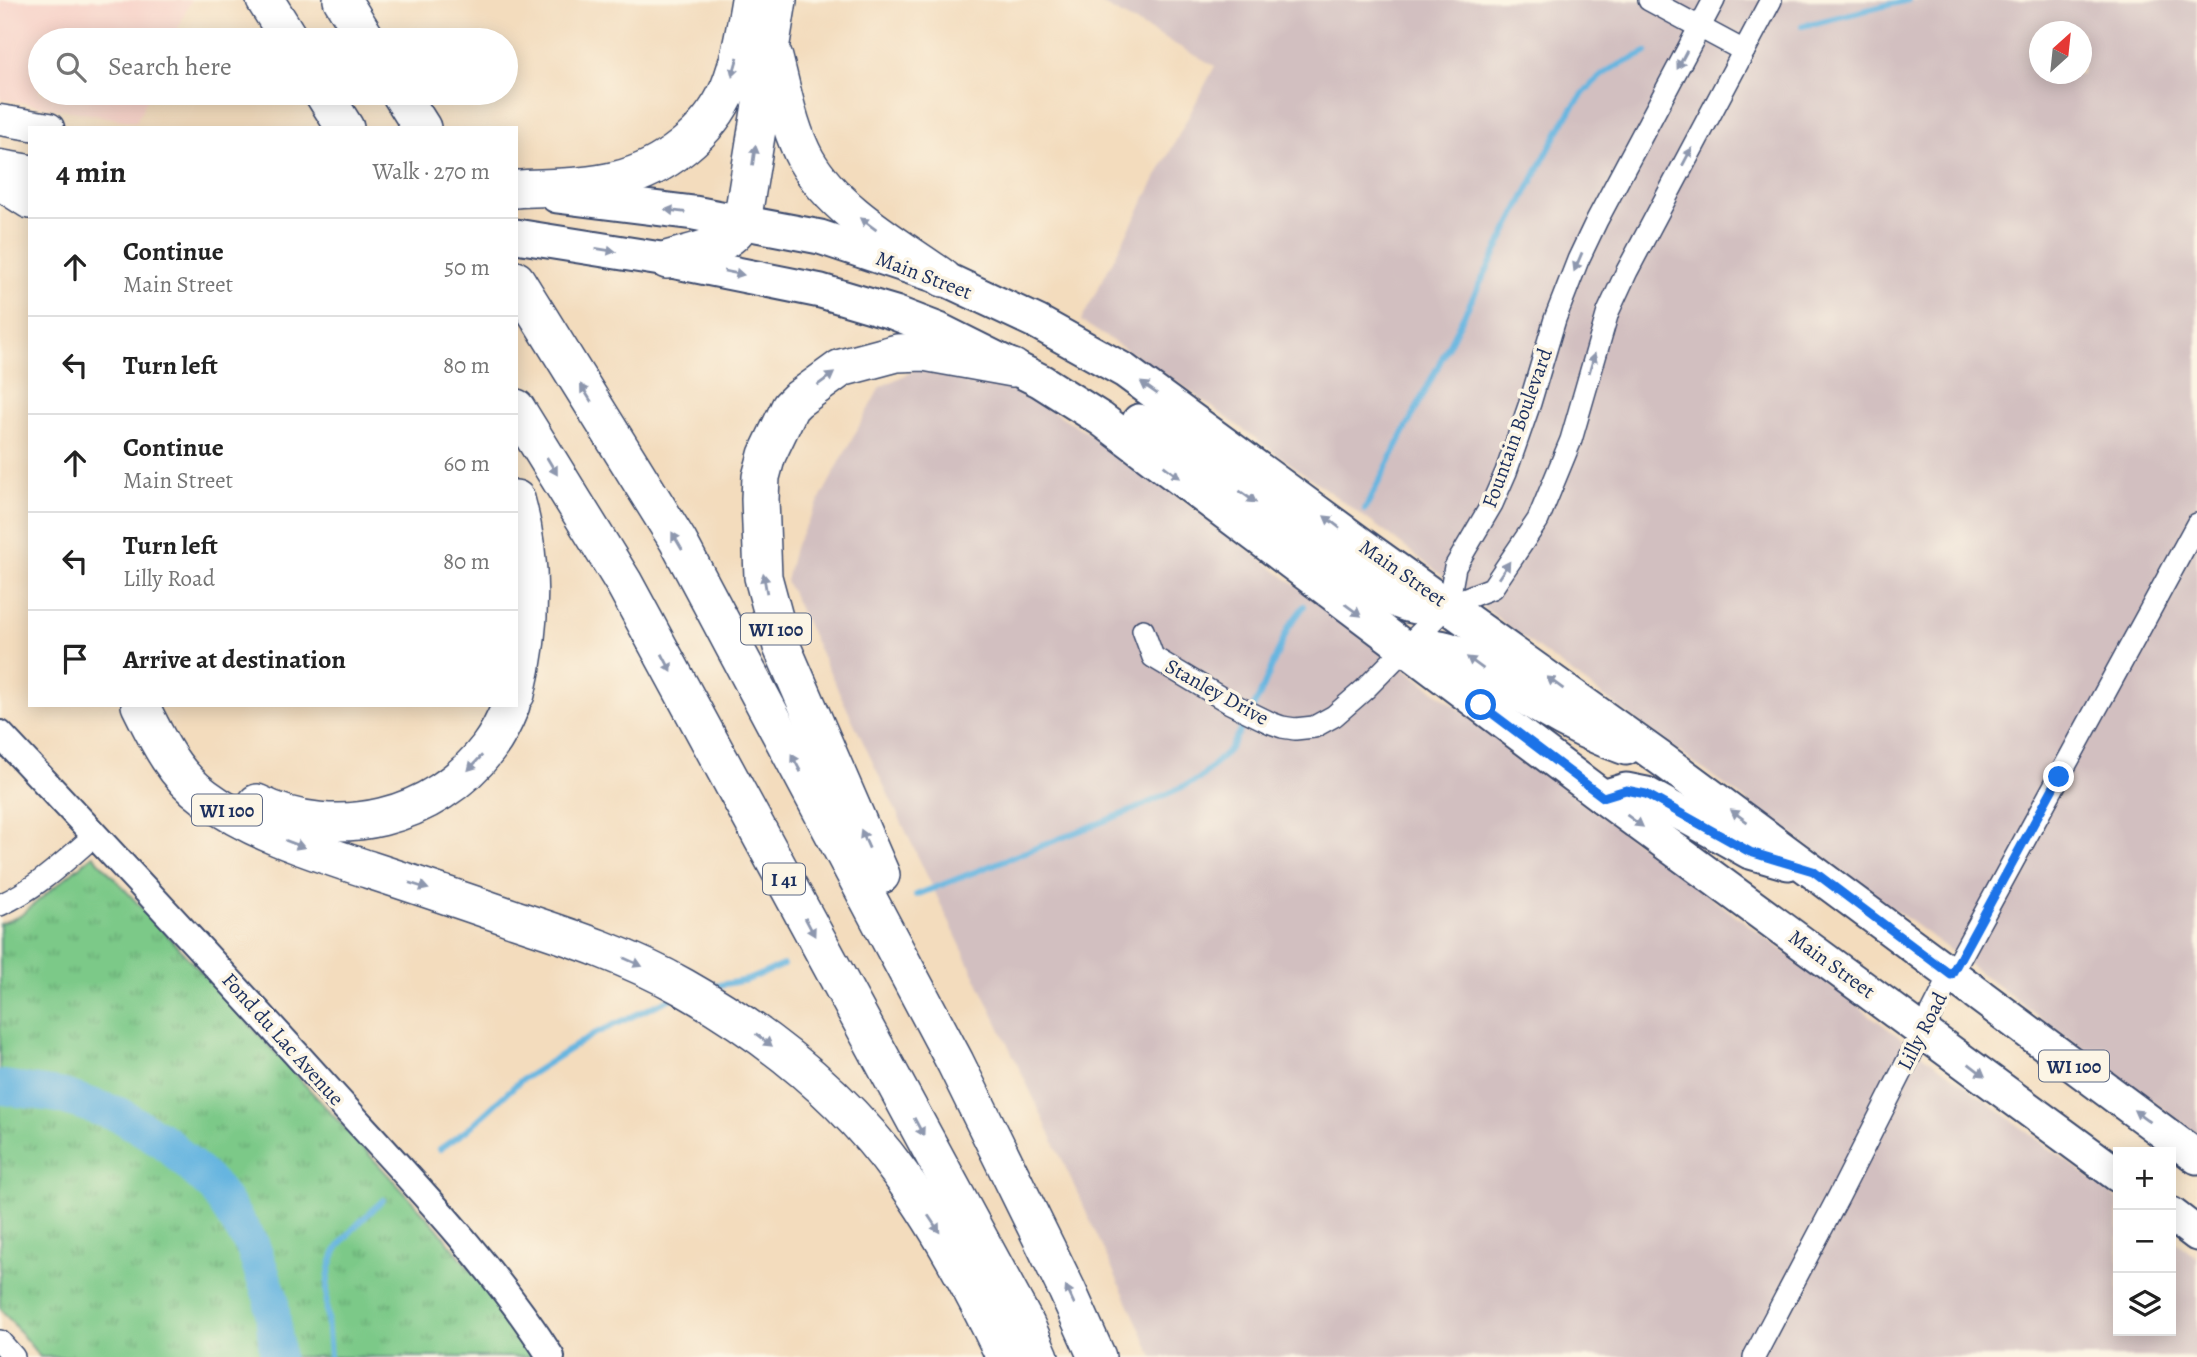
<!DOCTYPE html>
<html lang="en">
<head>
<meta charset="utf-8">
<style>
	body { margin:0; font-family:Alegreya,serif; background:#f6f6f6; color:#222 }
	.controls { position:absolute; right:21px; bottom:21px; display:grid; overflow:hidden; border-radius:0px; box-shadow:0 4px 18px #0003 }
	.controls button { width:63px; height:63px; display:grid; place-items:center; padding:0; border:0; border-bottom:2px solid #e0e0e0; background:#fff; color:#222; font:35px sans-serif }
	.compass { position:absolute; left:2029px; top:21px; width:63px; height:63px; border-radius:50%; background:#fff; box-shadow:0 4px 18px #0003; rotate:27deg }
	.stop { position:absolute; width:21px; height:21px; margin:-16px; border:5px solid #1a73e8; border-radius:50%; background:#fff }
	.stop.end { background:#1a73e8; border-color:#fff; box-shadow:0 2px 7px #0008 }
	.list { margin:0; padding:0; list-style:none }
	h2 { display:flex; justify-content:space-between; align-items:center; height:91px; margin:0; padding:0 28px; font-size:30px }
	h2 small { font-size:23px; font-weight:400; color:#767676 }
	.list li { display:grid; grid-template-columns:46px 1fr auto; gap:21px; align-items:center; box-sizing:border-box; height:98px; padding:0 28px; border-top:2px solid #e0e0e0 }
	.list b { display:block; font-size:26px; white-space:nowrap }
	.list p { margin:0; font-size:23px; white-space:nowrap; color:#767676 }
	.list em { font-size:23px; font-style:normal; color:#767676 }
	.icon { flex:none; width:38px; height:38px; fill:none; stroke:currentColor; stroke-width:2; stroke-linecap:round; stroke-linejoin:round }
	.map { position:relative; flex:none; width:2197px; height:1357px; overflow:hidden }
	.search { position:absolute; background:#fff; box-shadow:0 4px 18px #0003; left:28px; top:28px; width:490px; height:77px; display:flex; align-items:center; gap:18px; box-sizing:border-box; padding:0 24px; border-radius:38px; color:#767676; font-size:26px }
	.panel { position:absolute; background:#fff; box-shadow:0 4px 18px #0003; left:28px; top:126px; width:490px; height:581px; border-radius:0px }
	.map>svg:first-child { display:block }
</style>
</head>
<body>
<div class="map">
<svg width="2197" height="1357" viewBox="0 0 2197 1357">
	<defs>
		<pattern id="park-tufts" width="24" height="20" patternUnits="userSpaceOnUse" patternTransform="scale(1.75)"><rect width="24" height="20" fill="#7cc988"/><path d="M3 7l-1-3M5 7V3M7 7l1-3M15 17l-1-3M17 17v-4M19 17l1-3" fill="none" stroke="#65a472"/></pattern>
	</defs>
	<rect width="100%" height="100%" fill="#fcf5e5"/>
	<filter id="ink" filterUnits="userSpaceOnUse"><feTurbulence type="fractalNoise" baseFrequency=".0143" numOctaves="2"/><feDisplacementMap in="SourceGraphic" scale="14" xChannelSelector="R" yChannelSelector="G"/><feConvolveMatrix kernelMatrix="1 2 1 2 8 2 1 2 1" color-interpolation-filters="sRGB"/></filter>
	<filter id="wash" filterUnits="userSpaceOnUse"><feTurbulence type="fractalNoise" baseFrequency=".00686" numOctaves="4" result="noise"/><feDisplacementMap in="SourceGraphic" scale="28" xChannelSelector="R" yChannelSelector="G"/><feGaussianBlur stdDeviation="1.57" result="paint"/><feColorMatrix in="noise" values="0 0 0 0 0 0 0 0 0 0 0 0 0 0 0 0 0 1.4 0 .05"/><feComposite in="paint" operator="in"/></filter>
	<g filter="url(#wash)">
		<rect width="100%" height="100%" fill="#f3dcbd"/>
		<path fill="#f7d1c8" d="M0,0h191l-18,40h-133v53h110l-14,29 -136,-23z"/>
		<g fill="#d2bfc0" fill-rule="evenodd">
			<path d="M1094,0h1103v1134l-276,-205 -401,-294 -135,-103 -202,-146 -102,-65 134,-255zM2039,32h43v42h-43z"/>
			<path d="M928,364l76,18 91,55 61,43 402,304 560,415v132h53v-93l26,20v99h-1044l-119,-258 -248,-518 8,-33 86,-161z"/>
		</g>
		<path fill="url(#park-tufts)" stroke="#4c7c73" stroke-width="2" d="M93,855l344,373 70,87 26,42h-493l-40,-49v-384l20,-8z"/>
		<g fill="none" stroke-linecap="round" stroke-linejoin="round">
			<g stroke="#66b5e0" stroke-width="6">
				<path d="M1802,26l106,-26"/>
				<path d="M1365,509l177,-347c18,-33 35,-72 69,-93 11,-6 24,-11 35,-17"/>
				<path d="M916,895l219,-86 64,-30 30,-29 31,-55 28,-67 16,-22"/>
				<path d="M708,987l39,-7 36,-15"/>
				<path d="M440,1149l27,-19 53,-49 72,-46 82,-38"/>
				<path d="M330,1357c-2,-32 -8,-68 3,-99 6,-19 35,-43 50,-58"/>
			</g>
			<path stroke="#66b5e0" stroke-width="35" d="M0,1087l62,9 58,19 45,27 51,47 36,56 19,53 6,59"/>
		</g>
	</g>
	<g filter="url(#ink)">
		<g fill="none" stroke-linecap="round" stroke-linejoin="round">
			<g stroke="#3b496c" stroke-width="24">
				<g id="minor">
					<path d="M1649,0l95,51"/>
					<path d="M1448,605l7,-38 37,-63 14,-32 24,-69 25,-84 23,-59 19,-40 117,-220"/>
					<path d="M1143,630l10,27 77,46 41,20 11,4 13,2 19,-2 20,-11 31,-27 83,-84 44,-17 46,-68 33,-80 37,-128 19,-41 144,-271"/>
					<path d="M0,905c36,-16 65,-44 95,-70"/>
					<path d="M0,1341l14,16"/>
					<path d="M1754,1357l85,-161 112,-221 246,-451"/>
				</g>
			</g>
			<g stroke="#3b496c" stroke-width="30">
				<path id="tertiary" d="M0,734c114,121 227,243 338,366 75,82 153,163 213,257"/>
			</g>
			<g stroke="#3b496c" stroke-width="33">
				<g id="secondary">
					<path d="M0,120l49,8"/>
					<path d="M0,165l30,5"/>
				</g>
			</g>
			<g stroke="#3b496c" stroke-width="37">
				<g id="primary">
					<path d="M557,196l137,17 126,24 123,41 94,44 88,49 237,174 302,216 533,396"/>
					<path d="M516,236l151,24 154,31 74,22 44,17 102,51 60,38 502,378 515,378"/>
					<path d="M1139,421l244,173c24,14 37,16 65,11"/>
					<path d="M1405,647c23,-3 38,-2 59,8 51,38 102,73 162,93"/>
					<path d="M1603,797l23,-7 20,4 104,58 38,11"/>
					<path d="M2171,1214l26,20"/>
				</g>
			</g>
			<g stroke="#3b496c" stroke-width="40">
				<g id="motorway">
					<path d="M265,0l25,40"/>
					<path d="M342,0l25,40"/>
					<path d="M774,58c9,34 15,71 32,102 29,51 91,85 137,118"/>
					<path d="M323,93l22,35"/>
					<path d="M400,93l22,35"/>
					<path d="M0,181l30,19"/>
					<path d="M516,189c34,-2 68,-1 101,-9 46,-11 93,-47 112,-92 11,-27 16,-59 21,-88"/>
					<path d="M667,260c27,-9 61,-12 75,-38l36,-222"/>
					<path d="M516,280l162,261 277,521 112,228 30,67"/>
					<path d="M516,408l108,175 402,742 14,32"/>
					<path d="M516,499c18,65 16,130 0,195"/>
					<path d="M140,705c17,34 33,69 65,92 49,36 108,54 165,73 49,16 97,32 145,49 58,19 115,38 168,68 83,47 162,110 218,188 41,56 74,119 104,182"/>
					<path d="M257,803c79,40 178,15 231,-55 10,-13 17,-28 23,-43"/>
					<path d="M881,875l-99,-228 -19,-70 -3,-78 1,-22 6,-22 23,-48 7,-7 44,-32 56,-15 27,-1 89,16"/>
				</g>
			</g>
			<use href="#minor" stroke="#fff" stroke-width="21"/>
			<use href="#tertiary" stroke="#fff" stroke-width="26"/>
			<use href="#secondary" stroke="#fff" stroke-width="30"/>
			<use href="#primary" stroke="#fff" stroke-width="33"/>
			<use href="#motorway" stroke="#fff" stroke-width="37"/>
		</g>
		<defs><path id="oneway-solid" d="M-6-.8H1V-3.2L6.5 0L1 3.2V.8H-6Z" transform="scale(1.75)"/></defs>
		<g fill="#8d97ae">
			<use href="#oneway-solid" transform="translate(1682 60) rotate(118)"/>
			<use href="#oneway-solid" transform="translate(735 67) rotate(106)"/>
			<use href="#oneway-solid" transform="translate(754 155) rotate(-82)"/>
			<use href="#oneway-solid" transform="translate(1687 157) rotate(-62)"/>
			<use href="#oneway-solid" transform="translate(675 211) rotate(-173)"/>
			<use href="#oneway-solid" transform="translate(868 224) rotate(-144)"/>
			<use href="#oneway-solid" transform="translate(606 250) rotate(9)"/>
			<use href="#oneway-solid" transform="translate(1578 262) rotate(113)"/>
			<use href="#oneway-solid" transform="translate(734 273) rotate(11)"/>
			<use href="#oneway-solid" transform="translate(1592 363) rotate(-74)"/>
			<use href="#oneway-solid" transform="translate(826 379) rotate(-36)"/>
			<use href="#oneway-solid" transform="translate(1149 388) rotate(-145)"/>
			<use href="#oneway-solid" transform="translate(586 393) rotate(-122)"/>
			<use href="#oneway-solid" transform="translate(552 466) rotate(59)"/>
			<use href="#oneway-solid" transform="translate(1172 472) rotate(37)"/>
			<use href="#oneway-solid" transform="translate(1248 497) rotate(35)"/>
			<use href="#oneway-solid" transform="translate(1332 522) rotate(-143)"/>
			<use href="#oneway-solid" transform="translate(677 541) rotate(-120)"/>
			<use href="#oneway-solid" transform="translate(1504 570) rotate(-56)"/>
			<use href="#oneway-solid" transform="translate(765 583) rotate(-100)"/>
			<use href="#oneway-solid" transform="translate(1353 610) rotate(36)"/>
			<use href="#oneway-solid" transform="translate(667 663) rotate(62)"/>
			<use href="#oneway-solid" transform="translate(1475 663) rotate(-144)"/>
			<use href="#oneway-solid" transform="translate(1555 683) rotate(-144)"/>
			<use href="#oneway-solid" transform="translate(475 763) rotate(133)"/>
			<use href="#oneway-solid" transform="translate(796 763) rotate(-118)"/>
			<use href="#oneway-solid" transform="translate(1739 816) rotate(-144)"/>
			<use href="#oneway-solid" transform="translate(1635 821) rotate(36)"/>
			<use href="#oneway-solid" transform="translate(865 839) rotate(-114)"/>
			<use href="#oneway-solid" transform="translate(295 844) rotate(21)"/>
			<use href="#oneway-solid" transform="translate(419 886) rotate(18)"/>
			<use href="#oneway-solid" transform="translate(810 927) rotate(62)"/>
			<use href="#oneway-solid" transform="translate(633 962) rotate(24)"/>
			<use href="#oneway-solid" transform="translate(764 1040) rotate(37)"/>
			<use href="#oneway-solid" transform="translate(1977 1070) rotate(37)"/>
			<use href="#oneway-solid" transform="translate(2142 1116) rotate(-144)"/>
			<use href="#oneway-solid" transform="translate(919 1127) rotate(62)"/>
			<use href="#oneway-solid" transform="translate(934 1224) rotate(56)"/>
			<use href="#oneway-solid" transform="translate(1070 1295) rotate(-115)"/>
		</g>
	</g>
	<g fill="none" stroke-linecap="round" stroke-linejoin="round" filter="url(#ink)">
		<path stroke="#1a73e8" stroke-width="9" d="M1481,705l122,92 23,-7 20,4 104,58 63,19 138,104 108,-198"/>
	</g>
	<g text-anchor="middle" stroke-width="7" stroke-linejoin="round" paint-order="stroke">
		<g fill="#fcf5e5" stroke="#5e6a86" stroke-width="2">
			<rect x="741" y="613.5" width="70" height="31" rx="5"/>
			<rect x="192" y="794.5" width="70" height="31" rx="5"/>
			<rect x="763" y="863.5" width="42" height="31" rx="5"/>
			<rect x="2039" y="1050.5" width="70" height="31" rx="5"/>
		</g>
		<g font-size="19" font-weight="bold" fill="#1b2f5e">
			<text x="776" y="636">WI 100</text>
			<text x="227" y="817">WI 100</text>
			<text x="784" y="886">I 41</text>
			<text x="2074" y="1073">WI 100</text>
		</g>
		<g font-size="21" fill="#1b2f5e" stroke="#fcf5e5">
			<text transform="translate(924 275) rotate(21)" y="7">Main Street</text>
			<text transform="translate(1517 428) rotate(-70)" y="7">Fountain Boulevard</text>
			<text transform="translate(1403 573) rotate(35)" y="7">Main Street</text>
			<text transform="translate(1217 692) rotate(29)" y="7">Stanley Drive</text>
			<text transform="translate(1832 964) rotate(36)" y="7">Main Street</text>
			<text transform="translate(1922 1031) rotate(-63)" y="7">Lilly Road</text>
			<text transform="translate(283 1039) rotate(48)" y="7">Fond du Lac Avenue</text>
		</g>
	</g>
</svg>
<div class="controls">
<button>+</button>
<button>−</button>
<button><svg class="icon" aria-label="layers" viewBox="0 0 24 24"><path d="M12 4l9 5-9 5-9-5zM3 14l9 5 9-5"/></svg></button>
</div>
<svg class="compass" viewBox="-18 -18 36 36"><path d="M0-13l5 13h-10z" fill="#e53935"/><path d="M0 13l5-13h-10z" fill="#767676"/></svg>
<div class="stop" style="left:1481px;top:705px"></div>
<div class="stop end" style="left:2059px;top:777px"></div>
<div class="search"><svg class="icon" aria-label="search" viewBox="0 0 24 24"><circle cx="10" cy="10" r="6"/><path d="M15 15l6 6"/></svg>Search here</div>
<section class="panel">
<h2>4 min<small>Walk · 270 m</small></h2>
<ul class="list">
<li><svg class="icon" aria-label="ahead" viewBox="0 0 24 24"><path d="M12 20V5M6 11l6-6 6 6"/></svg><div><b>Continue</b><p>Main Street</p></div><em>50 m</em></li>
<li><svg class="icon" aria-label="left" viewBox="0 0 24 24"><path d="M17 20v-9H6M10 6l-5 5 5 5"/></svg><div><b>Turn left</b></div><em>80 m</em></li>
<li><svg class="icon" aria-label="ahead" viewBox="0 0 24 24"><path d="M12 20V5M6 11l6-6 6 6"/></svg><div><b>Continue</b><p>Main Street</p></div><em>60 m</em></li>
<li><svg class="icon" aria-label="left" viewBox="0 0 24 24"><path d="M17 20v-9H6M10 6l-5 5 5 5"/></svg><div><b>Turn left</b><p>Lilly Road</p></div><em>80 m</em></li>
<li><svg class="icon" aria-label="arrive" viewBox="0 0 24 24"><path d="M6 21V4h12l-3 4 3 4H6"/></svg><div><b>Arrive at destination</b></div></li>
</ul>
</section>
</div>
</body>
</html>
